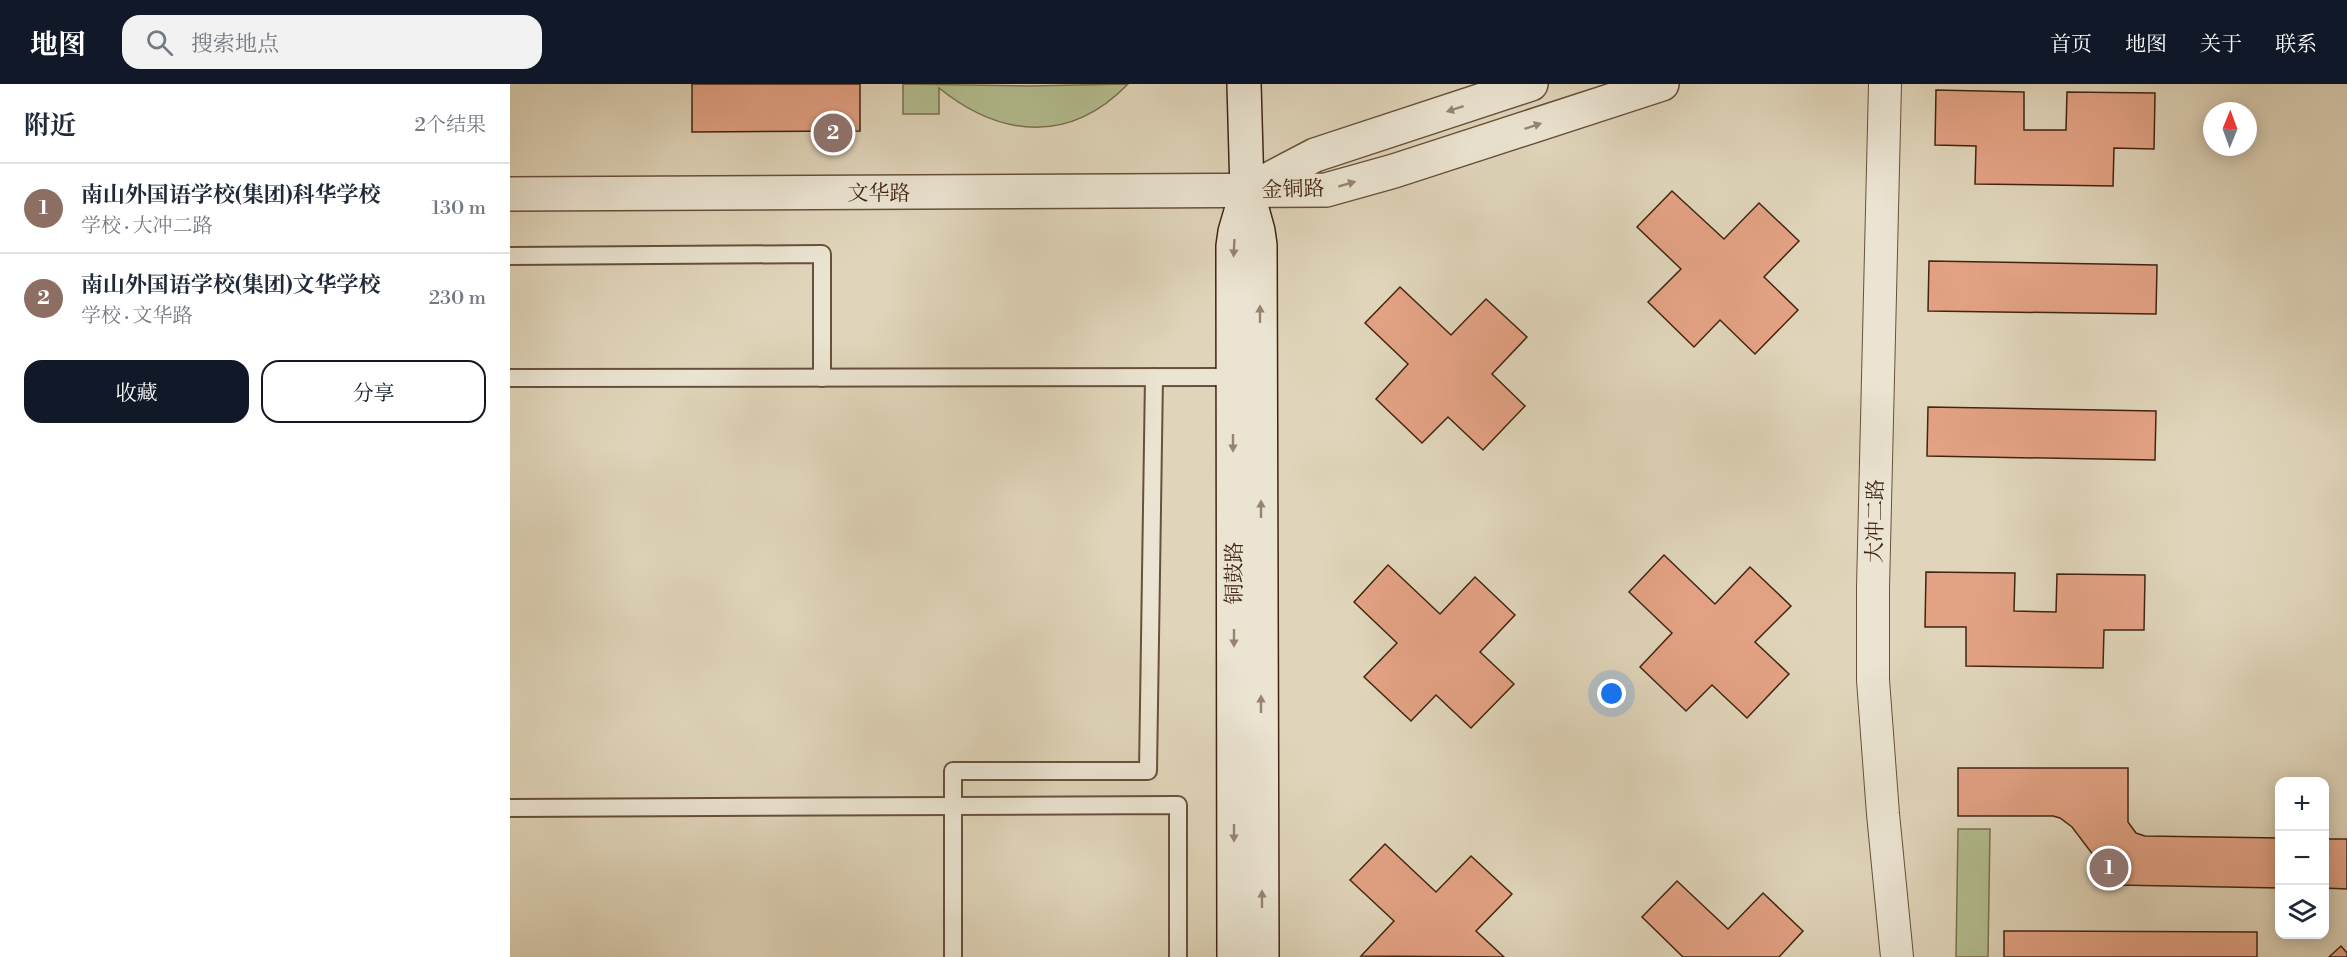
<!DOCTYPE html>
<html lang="zh">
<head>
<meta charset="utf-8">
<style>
	body { margin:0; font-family:"Libre Bodoni","Noto Serif SC",serif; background:#f2f2f3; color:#1f2937 }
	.controls { position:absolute; right:18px; bottom:18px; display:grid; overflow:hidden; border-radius:12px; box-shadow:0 3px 15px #0003 }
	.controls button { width:54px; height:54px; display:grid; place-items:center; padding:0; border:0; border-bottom:2px solid #e0e1e3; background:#fff; color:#1f2937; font:30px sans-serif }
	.compass { position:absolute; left:1693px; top:18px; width:54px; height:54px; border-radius:50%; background:#fff; box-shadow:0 3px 15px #0003; rotate:1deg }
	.you { position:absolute; left:1102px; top:610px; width:21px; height:21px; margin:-15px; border:4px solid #fff; border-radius:50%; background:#1a73e8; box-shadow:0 0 0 9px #1a73e833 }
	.badge { display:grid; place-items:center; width:39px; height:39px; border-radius:50%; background:#111827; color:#fff; font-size:20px; font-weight:700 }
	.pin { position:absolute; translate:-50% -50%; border:3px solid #fff; box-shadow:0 2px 6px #0006 }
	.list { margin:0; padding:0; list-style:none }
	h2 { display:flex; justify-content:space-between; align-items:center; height:78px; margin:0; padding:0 24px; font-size:26px }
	h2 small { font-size:20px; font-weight:400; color:#747a83 }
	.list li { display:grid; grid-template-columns:39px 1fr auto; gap:18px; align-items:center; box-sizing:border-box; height:90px; padding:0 24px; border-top:2px solid #e0e1e3 }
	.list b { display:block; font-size:22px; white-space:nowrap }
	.list p { margin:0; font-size:20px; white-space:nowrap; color:#747a83 }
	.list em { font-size:20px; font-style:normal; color:#747a83 }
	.actions { display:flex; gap:12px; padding:18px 24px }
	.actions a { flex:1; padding:14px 0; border:2px solid #111827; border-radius:18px; text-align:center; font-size:21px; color:#111827 }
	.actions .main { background:#111827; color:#fff }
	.icon { flex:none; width:33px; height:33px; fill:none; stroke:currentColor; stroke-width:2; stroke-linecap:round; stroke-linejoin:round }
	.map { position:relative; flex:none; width:1837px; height:873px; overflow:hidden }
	header { display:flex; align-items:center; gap:36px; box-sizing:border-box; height:84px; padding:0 30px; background:#111827; color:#fff }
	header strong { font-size:28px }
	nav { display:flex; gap:33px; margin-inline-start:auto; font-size:21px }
	.search { width:420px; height:54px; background:#f2f2f3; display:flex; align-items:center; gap:15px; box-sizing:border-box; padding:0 21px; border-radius:18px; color:#747a83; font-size:22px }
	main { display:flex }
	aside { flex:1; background:#fff }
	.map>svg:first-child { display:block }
</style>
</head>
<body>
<header>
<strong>地图</strong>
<div class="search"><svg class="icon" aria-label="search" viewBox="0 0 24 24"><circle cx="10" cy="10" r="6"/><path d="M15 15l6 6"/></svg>搜索地点</div>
<nav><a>首页</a><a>地图</a><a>关于</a><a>联系</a></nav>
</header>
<main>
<aside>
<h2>附近<small>2个结果</small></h2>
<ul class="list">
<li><span class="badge" style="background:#8d6e63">1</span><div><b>南山外国语学校(集团)科华学校</b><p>学校 · 大冲二路</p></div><em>130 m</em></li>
<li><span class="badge" style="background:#8d6e63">2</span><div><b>南山外国语学校(集团)文华学校</b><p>学校 · 文华路</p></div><em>230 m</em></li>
</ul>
<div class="actions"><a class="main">收藏</a><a>分享</a></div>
</aside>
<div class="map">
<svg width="1837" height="873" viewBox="0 0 1837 873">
	<rect width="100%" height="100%" fill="#e0d5ba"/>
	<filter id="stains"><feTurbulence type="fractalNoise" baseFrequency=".00333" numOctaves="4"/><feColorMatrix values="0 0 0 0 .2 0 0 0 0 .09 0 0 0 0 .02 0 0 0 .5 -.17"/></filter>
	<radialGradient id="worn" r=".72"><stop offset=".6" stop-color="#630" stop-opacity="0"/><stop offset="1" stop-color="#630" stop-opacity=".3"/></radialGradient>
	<g fill="#b3bd8f" stroke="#7a7150" stroke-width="1.5">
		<path d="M393,0l126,2 99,-2c-58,60 -127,54 -189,4v26h-36z"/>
		<path d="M1448,745h32l-2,128h-32z"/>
	</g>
	<g fill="#e3a284" stroke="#402510" stroke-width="1.5">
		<path d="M182,0h168v47l-168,1z"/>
		<path d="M1426,6l88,2v38h42l1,-38 88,1 -1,56 -40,-1 -1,38 -138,-2 1,-38 -41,-1z"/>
		<path d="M1162,107l52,48 35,-36 40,38 -35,36 34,33 -43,44 -35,-34 -26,27 -46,-45 33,-33 -44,-42z"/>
		<path d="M1419,177l228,4 -1,49 -228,-3z"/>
		<path d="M890,203l51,48 35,-36 41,38 -35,37 33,32 -42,44 -35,-33 -26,26 -46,-44 32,-35 -43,-41z"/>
		<path d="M1418,323l228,4 -1,49 -228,-4z"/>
		<path d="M1154,471l51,49 35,-37 41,39 -36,36 34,32 -42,44 -35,-33 -26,26 -46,-44 32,-34 -43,-41z"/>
		<path d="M878,481l52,49 35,-37 40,38 -35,37 34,32 -43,44 -35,-33 -25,26 -47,-44 33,-34 -43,-41z"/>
		<path d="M1416,488l89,1 -1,38 42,1 1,-38 88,1 -1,55h-40l-1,38 -137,-2v-39h-41z"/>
		<path d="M1448,684h170v54l8,11 9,3 135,2v50l-164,-3 -44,-58 -12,-9 -7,-2h-95z"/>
		<path d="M1814,755h23v50l-23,-1z"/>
		<path d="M875,760l51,48 35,-36 41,38 -36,37 28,26 -143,-1 33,-35 -44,-41z"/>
		<path d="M1167,797l51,48 35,-36 40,38 -24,26h-96l-41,-40z"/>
		<path d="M1494,847l253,1v25h-253z"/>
		<path d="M1831,862l6,7v4h-18z"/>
	</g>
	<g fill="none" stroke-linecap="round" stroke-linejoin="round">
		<g stroke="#68513a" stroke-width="20">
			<g id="service">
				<path d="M0,172l312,-2v124"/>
				<path d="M0,294l723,-1"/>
				<path d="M0,724l668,-3v152"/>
				<path d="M443,873v-186h195l6,-394"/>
			</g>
		</g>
		<g stroke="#68513a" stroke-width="34">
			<path id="minor" d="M1375,0l-12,504v92l10,134 14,143"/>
		</g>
		<g stroke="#68513a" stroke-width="36">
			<g id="tertiary">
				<path d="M742,104l63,-33 216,-71"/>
				<path d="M0,110l816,-4 68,-19 268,-87"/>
			</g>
		</g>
		<g stroke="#402510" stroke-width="36">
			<g id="secondary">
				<path d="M734,0l3,107 11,40 2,14 2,712"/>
				<path d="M724,873l-1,-711 2,-14 12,-41"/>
			</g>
		</g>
		<use href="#service" stroke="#ebe4d2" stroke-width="16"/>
		<use href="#minor" stroke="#ebe4d2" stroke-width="32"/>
		<use href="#tertiary" stroke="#ebe4d2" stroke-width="33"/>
		<use href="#secondary" stroke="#ebe4d2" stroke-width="33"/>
	</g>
	<defs><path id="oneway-solid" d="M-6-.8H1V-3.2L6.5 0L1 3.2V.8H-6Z" transform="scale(1.5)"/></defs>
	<g fill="#968471">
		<use href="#oneway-solid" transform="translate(945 25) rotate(162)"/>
		<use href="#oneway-solid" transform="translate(1023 42) rotate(-18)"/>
		<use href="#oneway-solid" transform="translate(837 100) rotate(-16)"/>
		<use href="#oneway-solid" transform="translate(724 164) rotate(93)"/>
		<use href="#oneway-solid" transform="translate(750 230) rotate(-90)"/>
		<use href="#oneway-solid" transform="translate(723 359) rotate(90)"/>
		<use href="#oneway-solid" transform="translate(751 425) rotate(-90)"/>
		<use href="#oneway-solid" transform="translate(724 554) rotate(90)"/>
		<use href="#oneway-solid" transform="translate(751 620) rotate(-90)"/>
		<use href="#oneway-solid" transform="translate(724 749) rotate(90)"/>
		<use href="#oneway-solid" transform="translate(752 815) rotate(-90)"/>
	</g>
	<g text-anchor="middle" stroke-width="5" stroke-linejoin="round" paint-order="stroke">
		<g font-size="21" fill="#402510" stroke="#ebe4d2">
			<text transform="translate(783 105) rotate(-2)" y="7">金铜路</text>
			<text x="369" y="116">文华路</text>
			<text transform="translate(1365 437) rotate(-89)" y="7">大冲二路</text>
			<text transform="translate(724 489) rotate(-90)" y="7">铜鼓路</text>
		</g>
	</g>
	<rect width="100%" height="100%" filter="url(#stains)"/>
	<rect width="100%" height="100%" fill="url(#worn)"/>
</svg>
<div class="controls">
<button>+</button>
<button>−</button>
<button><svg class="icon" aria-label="layers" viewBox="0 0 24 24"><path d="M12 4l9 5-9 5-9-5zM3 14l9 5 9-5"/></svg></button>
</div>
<svg class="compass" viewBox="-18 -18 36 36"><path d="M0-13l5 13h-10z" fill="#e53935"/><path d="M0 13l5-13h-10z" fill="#747a83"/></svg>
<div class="you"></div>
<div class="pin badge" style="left:1599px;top:784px;background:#8d6e63">1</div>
<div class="pin badge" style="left:323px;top:49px;background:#8d6e63">2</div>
</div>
</main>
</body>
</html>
